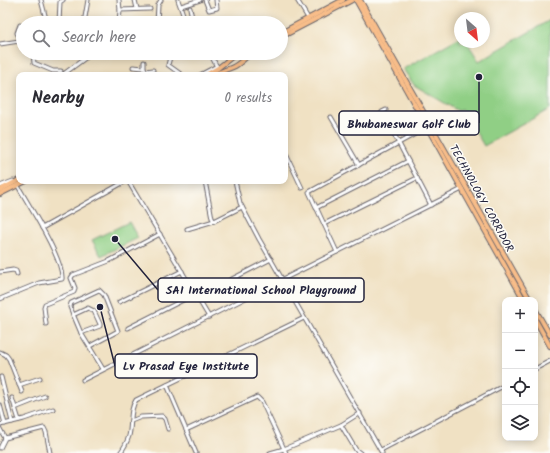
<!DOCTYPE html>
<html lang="en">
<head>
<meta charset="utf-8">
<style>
	body { margin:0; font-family:Kalam,sans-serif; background:#f7f7f7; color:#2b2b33 }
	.controls { position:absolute; right:12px; bottom:12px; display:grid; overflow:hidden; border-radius:8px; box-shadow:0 2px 10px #0003 }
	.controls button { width:36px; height:36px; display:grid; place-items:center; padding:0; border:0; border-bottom:1px solid #e1e1e2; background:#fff; color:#2b2b33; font:20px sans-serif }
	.compass { position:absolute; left:454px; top:12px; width:36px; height:36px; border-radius:50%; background:#fff; box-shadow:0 2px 10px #0003; rotate:152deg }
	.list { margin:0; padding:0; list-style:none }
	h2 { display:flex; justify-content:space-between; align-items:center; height:52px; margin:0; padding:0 16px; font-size:17px }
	h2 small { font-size:13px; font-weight:400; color:#7c7c81 }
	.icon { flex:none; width:22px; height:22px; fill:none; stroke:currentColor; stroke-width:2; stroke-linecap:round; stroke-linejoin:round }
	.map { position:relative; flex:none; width:550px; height:453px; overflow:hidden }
	.search { position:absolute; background:#fff; box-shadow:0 2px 10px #0003; left:16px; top:16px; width:272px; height:44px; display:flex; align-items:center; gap:10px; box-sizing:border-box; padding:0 14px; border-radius:22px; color:#7c7c81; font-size:15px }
	.panel { position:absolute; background:#fff; box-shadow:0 2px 10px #0003; left:16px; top:72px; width:272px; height:112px; border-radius:8px }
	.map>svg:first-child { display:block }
</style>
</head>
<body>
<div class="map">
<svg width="550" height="453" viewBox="0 0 550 453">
	<rect width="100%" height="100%" fill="#fdfcf7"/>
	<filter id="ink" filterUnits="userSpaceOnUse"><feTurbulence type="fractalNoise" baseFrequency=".025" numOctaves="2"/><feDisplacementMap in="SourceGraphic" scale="8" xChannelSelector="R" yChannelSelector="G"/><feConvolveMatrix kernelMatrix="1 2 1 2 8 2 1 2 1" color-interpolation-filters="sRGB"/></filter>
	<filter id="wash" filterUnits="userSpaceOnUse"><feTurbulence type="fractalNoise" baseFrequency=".012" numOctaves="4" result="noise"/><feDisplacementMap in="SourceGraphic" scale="16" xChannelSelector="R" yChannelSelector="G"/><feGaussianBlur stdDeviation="0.9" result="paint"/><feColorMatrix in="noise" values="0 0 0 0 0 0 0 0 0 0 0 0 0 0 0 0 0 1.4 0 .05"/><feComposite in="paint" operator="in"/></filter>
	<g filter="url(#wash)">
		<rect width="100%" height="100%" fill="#f0e1c3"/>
		<g fill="#90cf85" stroke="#597860">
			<path d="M550,20v89l-66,37 -21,-36 -5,1 -44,-26 -11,-16 57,-32v5h7l12,19z"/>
			<path d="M129,222l9,16 -37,18 -9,-16z"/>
		</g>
	</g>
	<g filter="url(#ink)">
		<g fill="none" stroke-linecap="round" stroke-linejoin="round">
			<g stroke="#6a656b" stroke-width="5">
				<g id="minor">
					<path d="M41,0l6,23"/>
					<path d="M135,0l2,9"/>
					<path d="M178,0l7,20 7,-2 -2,-10"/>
					<path d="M205,0l4,10 8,-2 -1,-8"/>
					<path d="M297,0l11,18"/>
					<path d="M181,6l19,-6"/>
					<path d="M120,10l30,-1"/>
					<path d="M172,22v1"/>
					<path d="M59,23l1,-21 3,-2"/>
					<path d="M84,23l4,-23"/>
					<path d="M119,23l1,-13 -1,-10"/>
					<path d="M157,23l1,-18 3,-5"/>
					<path d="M19,37l-2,-4 3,-8"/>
					<path d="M0,44l19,-3h4"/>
					<path d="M33,53l1,10 19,8h8"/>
					<path d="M171,53l-3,12 14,10"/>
					<path d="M210,53l7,14"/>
					<path d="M144,62v6l5,7"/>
					<path d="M133,67l11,1"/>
					<path d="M65,73l23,-17 2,-3"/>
					<path d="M144,75l2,-4 7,-1"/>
					<path d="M200,75l17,-9"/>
					<path d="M386,110l-4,2 1,1 48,92"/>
					<path d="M331,117l28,48"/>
					<path d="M285,152l17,36"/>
					<path d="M128,181l81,136"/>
					<path d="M205,181l7,37 2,3 28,-14"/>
					<path d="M235,181l5,22 19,36 123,214"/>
					<path d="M0,186l13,-5"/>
					<path d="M316,208l92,-47"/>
					<path d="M324,224l93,-46"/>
					<path d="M42,228l84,-47"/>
					<path d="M187,229l27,-8"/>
					<path d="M337,252l-28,-60 119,-65"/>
					<path d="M0,272l13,-2 3,1 1,3"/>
					<path d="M197,297l74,-38"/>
					<path d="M0,299l39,-16 23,-4c2,-19 -34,-75 -44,-93"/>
					<path d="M119,302l63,-31"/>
					<path d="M73,315l15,-7 6,3 6,13v2l-19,7"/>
					<path d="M46,324l-2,-17 1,-3 29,-12 1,-4 -4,-10 2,-3 36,-14 51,-27"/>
					<path d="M128,328l67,-34"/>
					<path d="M90,346l28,-15 -14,-36 -5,-5 -28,13 -1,4 11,26 22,36"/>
					<path d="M0,352l6,3 3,4 13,33"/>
					<path d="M535,369l15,-8"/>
					<path d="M1,377l11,45"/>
					<path d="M83,380l379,-191"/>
					<path d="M19,385l21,-7"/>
					<path d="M167,385l29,68"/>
					<path d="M12,398l7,22"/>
					<path d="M0,405l5,19"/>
					<path d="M15,408l30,-12"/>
					<path d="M131,421l10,-4 21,-1 3,3 3,10"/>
					<path d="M0,425l24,-6 29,-10"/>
					<path d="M341,425l19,-12"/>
					<path d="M0,429l5,9"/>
					<path d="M186,430l71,-33 5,5 24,51"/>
					<path d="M0,448l5,-10 39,-10 2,4 4,21"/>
					<path d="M381,450l124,-65"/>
					<path d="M120,453c4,-5 7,-11 9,-17 3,-12 0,-26 7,-36l168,-82"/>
					<path d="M270,453l14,-4 57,-24 15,25 4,3"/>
				</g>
			</g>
			<g stroke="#6a656b" stroke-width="6">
				<g id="major">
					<path d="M356,0l168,300"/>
					<path d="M360,0l170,300"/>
					<path d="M281,33l62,-33"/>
					<path d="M281,37l71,-37"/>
					<path d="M206,75l12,-7 14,-11 12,-4"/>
					<path d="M214,75c7,-4 12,-5 19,-8 7,-3 12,-10 19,-14"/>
					<path d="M0,190l19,-10"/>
					<path d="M0,194l26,-13"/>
					<path d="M535,309l15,26"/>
					<path d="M535,319l15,27"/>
				</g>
			</g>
			<use href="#minor" stroke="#fff" stroke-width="3"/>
			<use href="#major" stroke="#f8bd89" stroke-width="4"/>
		</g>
	</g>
	<g text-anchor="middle" stroke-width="3" stroke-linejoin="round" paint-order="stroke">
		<g font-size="11" fill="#22223b" stroke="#fdfcf7">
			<text transform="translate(482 198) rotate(61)" y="4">TECHNOLOGY CORRIDOR</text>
		</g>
	</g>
	<path fill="none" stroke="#22223b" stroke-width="1.5" d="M479 77L479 123M115 239L158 290M100 307L115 366"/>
	<g fill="#22223b" stroke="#fdfcf7" stroke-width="1.5">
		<circle cx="479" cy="77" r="4"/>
		<circle cx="115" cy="239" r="4"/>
		<circle cx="100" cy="307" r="4"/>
	</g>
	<g fill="#fdfcf7" stroke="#22223b" stroke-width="1.5">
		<rect x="339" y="111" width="140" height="24" rx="4"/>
		<rect x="158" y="278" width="206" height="24" rx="4"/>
		<rect x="115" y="354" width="142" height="24" rx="4"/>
	</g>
	<g font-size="12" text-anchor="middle" font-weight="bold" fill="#22223b">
		<text x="409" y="128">Bhubaneswar Golf Club</text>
		<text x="261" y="294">SAI International School Playground</text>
		<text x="186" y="370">Lv Prasad Eye Institute</text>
	</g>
</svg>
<div class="controls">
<button>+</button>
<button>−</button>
<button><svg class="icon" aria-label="locate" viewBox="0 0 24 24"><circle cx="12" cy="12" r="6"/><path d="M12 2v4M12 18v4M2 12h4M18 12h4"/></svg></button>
<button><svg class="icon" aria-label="layers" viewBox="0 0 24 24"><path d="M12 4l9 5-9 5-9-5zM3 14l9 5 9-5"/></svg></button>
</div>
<svg class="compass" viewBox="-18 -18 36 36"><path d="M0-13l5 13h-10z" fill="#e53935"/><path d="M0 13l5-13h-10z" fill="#7c7c81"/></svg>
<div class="search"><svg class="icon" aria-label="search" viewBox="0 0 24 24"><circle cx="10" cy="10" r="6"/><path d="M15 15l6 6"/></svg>Search here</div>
<section class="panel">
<h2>Nearby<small>0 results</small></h2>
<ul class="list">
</ul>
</section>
</div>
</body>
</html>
